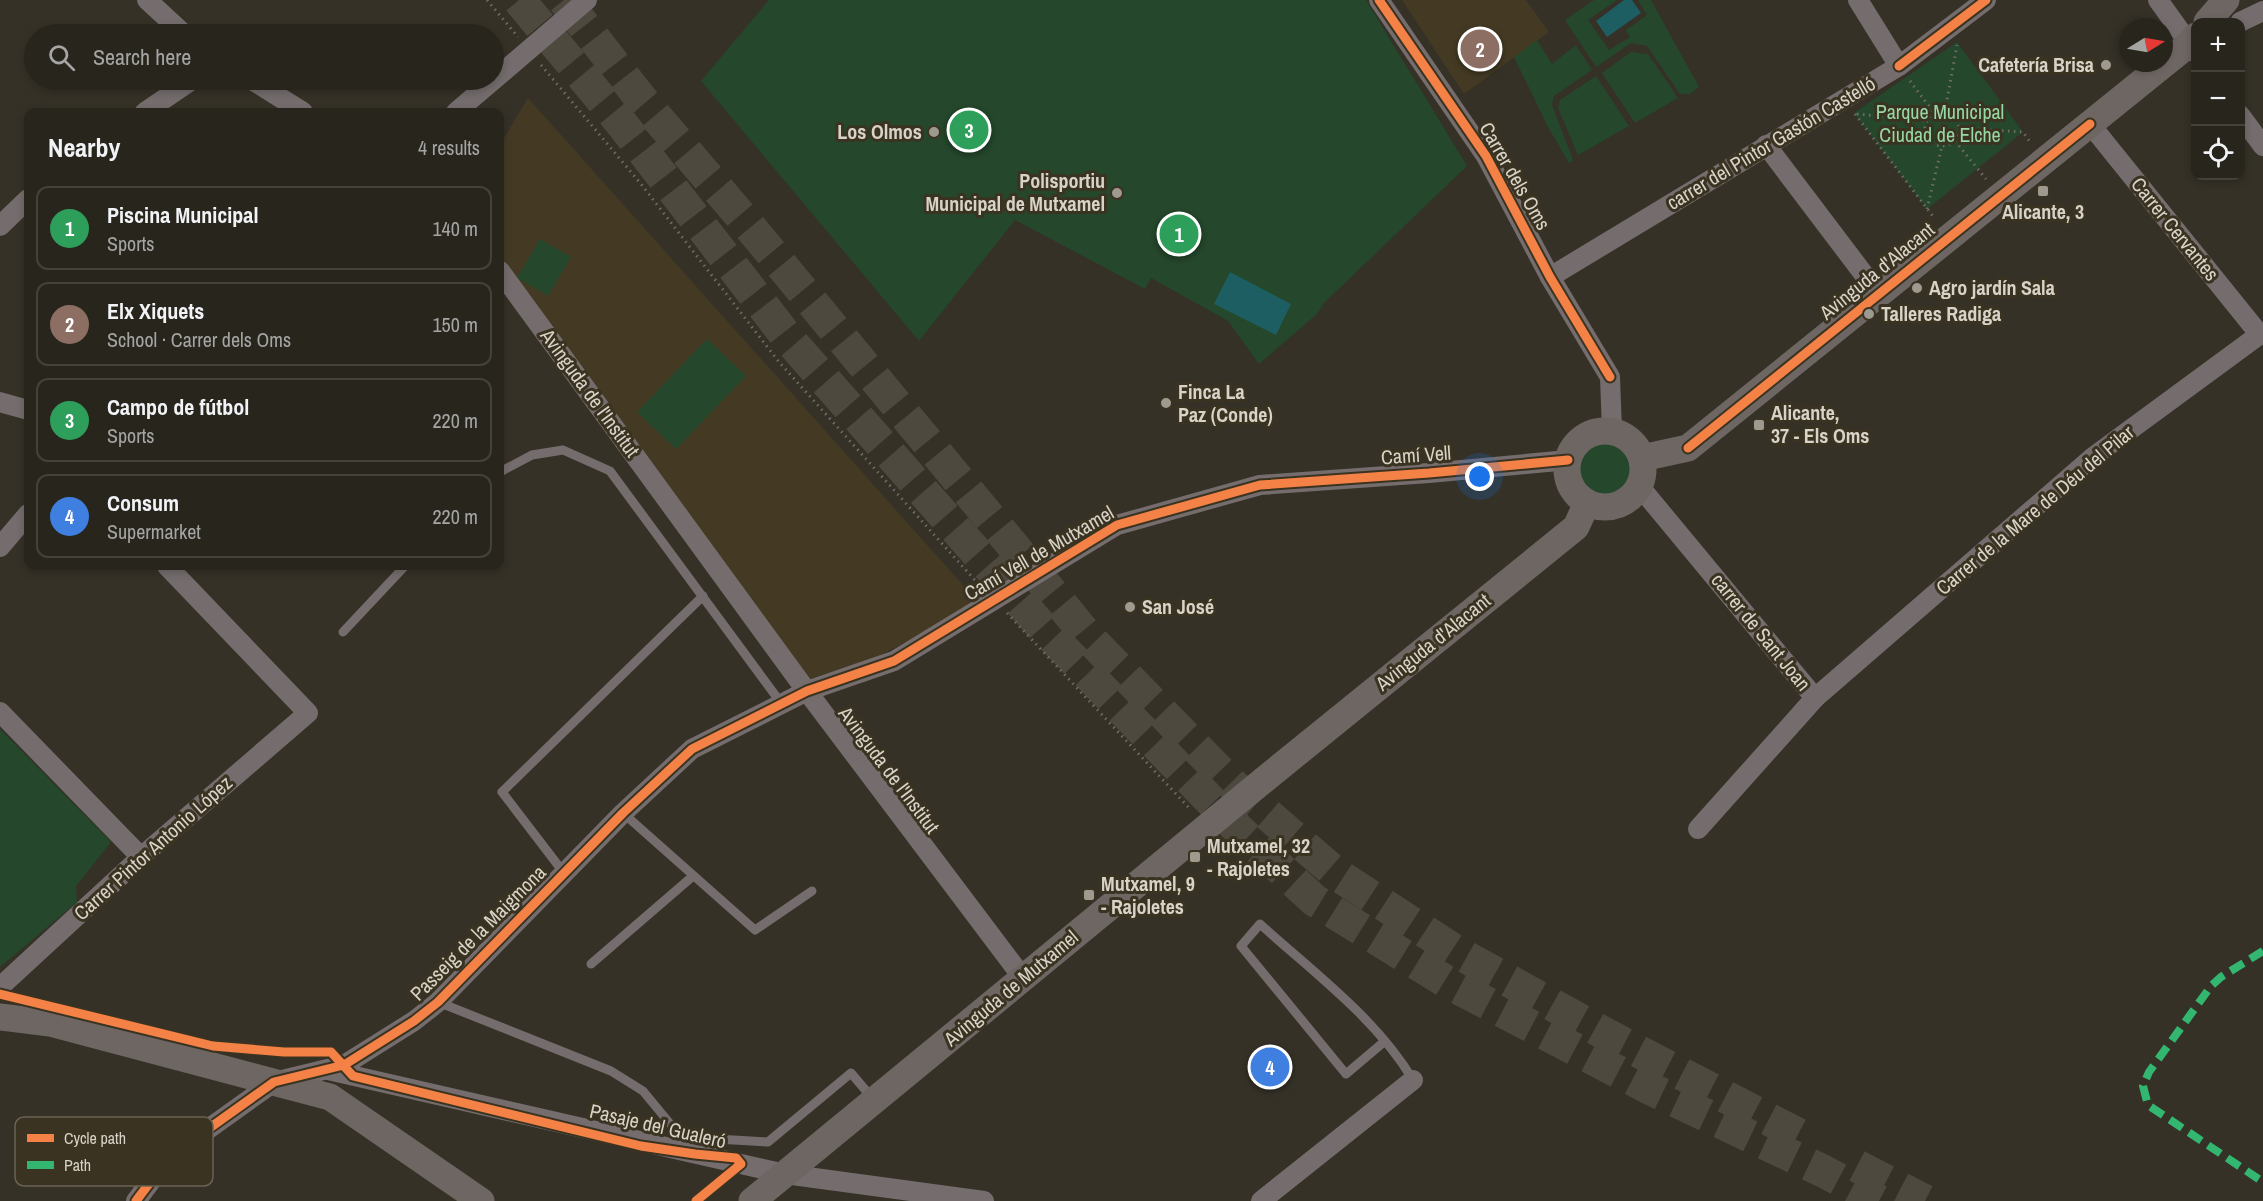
<!DOCTYPE html>
<html lang="en">
<head>
<meta charset="utf-8">
<style>
	body { margin:0; font-family:"Archivo Narrow",sans-serif; background:#302d26; color:#f1f3f6 }
	.controls { position:absolute; right:18px; top:18px; display:grid; overflow:hidden; border-radius:12px; box-shadow:0 3px 9px #0003 }
	.controls button { width:54px; height:54px; display:grid; place-items:center; padding:0; border:0; border-bottom:2px solid #44423b; background:#28251d; color:#f1f3f6; font:30px sans-serif }
	.compass { position:absolute; left:2119px; top:18px; width:54px; height:54px; border-radius:50%; background:#28251d; box-shadow:0 3px 9px #0003; rotate:79deg }
	.you { position:absolute; left:1480px; top:477px; width:21px; height:21px; margin:-15px; border:4px solid #fff; border-radius:50%; background:#1a73e8; box-shadow:0 0 0 9px #1a73e833 }
	.badge { display:grid; place-items:center; width:39px; height:39px; border-radius:50%; background:#ea580c; color:#fff; font-size:20px; font-weight:700 }
	.pin { position:absolute; translate:-50% -50%; border:3px solid #fff; box-shadow:0 2px 6px #0006 }
	.list { margin:0; padding:0; list-style:none }
	h2 { display:flex; justify-content:space-between; align-items:center; height:78px; margin:0; padding:0 24px; font-size:26px }
	h2 small { font-size:20px; font-weight:400; color:#a5a5a4 }
	.list li { display:grid; grid-template-columns:39px 1fr auto; gap:18px; align-items:center; box-sizing:border-box; height:84px; margin:0 12px 12px; padding:0 12px; border:2px solid #44423b; border-radius:12px }
	.list b { display:block; font-size:22px; white-space:nowrap }
	.list p { margin:0; font-size:20px; white-space:nowrap; color:#a5a5a4 }
	.list em { font-size:20px; font-style:normal; color:#a5a5a4 }
	.icon { flex:none; width:33px; height:33px; fill:none; stroke:currentColor; stroke-width:2; stroke-linecap:round; stroke-linejoin:round }
	.map { position:relative; flex:none; width:2263px; height:1201px; overflow:hidden }
	.search { position:absolute; background:#28251d; box-shadow:0 3px 9px #0003; left:24px; top:24px; width:480px; height:66px; display:flex; align-items:center; gap:15px; box-sizing:border-box; padding:0 21px; border-radius:33px; color:#a5a5a4; font-size:22px }
	.panel { position:absolute; background:#28251d; box-shadow:0 3px 9px #0003; left:24px; top:108px; width:480px; height:462px; border-radius:12px }
	.map>svg:first-child { display:block }
</style>
</head>
<body>
<div class="map">
<svg width="2263" height="1201" viewBox="0 0 2263 1201">
	<rect width="100%" height="100%" fill="#353127"/>
	<g fill="#443a24">
		<path d="M1402,0h124l23,32 -85,62z"/>
		<path d="M528,98l451,505 -102,54 -74,24 -303,-423v-113z"/>
	</g>
	<g fill="#25472b">
		<path d="M769,0h597l101,166 -143,137 -7,11 -58,50 -31,-43 -77,-43 -6,11 -130,-69 -96,121 -218,-260z"/>
		<path d="M1594,0h23l-29,20 21,30 21,-13 -4,-7 21,-15 -9,-15h13l48,87 -9,7h-10l-33,-48 -16,-3 -35,24 -31,-47z"/>
		<path d="M1537,40l15,24 24,-19 16,25 -38,26 -2,9 21,55 -4,3 -21,-36 -34,-70z"/>
		<path d="M1957,42l66,90 -96,77 -73,-96z"/>
		<path d="M1631,52l17,2 30,44 -43,25 -33,-50z"/>
		<path d="M1596,76l33,50 -51,29 -20,-47 2,-8z"/>
		<path d="M540,239l31,18 -23,39 -31,-18z"/>
		<path d="M707,339l39,37 -70,73 -39,-37z"/>
		<circle cx="1606" cy="469" r="30"/>
		<path d="M0,729l111,113 -35,44 1,16 -77,65z"/>
	</g>
	<g fill="#1d5e62">
		<path d="M1624,0h8l9,13 -34,24 -11,-16z"/>
		<path d="M1230,272l61,32 -15,31 -62,-31z"/>
	</g>
	<g fill="none" stroke-linecap="round" stroke-linejoin="round">
		<g stroke="#4d493f" stroke-width="33" stroke-dasharray="33 16" stroke-linecap="butt">
			<path d="M519,0l103,124 165,213 256,291 195,201 76,71 133,82 200,105 176,84 56,30"/>
			<path d="M564,0l78,100 103,121 344,417 143,146 106,91 117,76 154,85 192,100"/>
			<path d="M1857,1166l68,35"/>
		</g>
		<g stroke="#706c68" stroke-width="3" stroke-dasharray="1.5 4.5" stroke-linecap="butt">
			<path d="M487,0l31,37"/>
			<path d="M541,65l100,119 138,178 202,225"/>
			<path d="M1910,81l24,32"/>
			<path d="M1945,111l12,-66"/>
			<circle cx="1942" cy="129" r="17"/>
			<path d="M1855,114l80,105"/>
			<path d="M1857,114l69,7"/>
			<path d="M1960,128l63,4 7,10"/>
			<path d="M1955,141l31,38"/>
			<path d="M1927,209l15,-63"/>
			<path d="M1007,613l184,197"/>
		</g>
		<g stroke="#756d6d" stroke-width="9">
			<path d="M500,472l32,-17 31,-5 47,21 171,232"/>
			<path d="M343,632l62,-66"/>
			<path d="M623,813l132,117 57,-39"/>
			<path d="M564,873l-62,-81 201,-196"/>
			<path d="M591,964l102,-88"/>
			<path d="M438,1002l173,69 32,20 38,46 87,5 83,-69 22,26"/>
			<path d="M1385,1041l-39,33 -105,-128 19,-22c53,48 116,94 153,156"/>
		</g>
		<g stroke="#756d6d" stroke-width="20">
			<path d="M147,0l37,34"/>
			<path d="M1379,0l107,156 64,121 60,100 2,54"/>
			<path d="M1858,0l41,66"/>
			<path d="M2158,0l38,53"/>
			<path d="M2240,22l23,-11"/>
			<path d="M252,80l51,32"/>
			<path d="M145,112l47,-32"/>
			<path d="M456,112l131,-112"/>
			<path d="M2240,115l23,31"/>
			<path d="M2090,124l170,211"/>
			<path d="M1766,145l112,148"/>
			<path d="M0,226l28,-27"/>
			<path d="M500,271l300,411 223,296"/>
			<path d="M1550,277l349,-211 87,-66"/>
			<path d="M0,402l28,8"/>
			<path d="M1640,487l175,211 -117,131"/>
			<path d="M0,547l28,-33"/>
			<path d="M1815,698l278,-241 170,-125"/>
			<path d="M0,712l141,145"/>
			<path d="M0,987l141,-130 167,-144 -141,-147"/>
			<path d="M328,1070l457,104 199,27"/>
			<path d="M136,1201l33,-44 105,-75 70,-17 70,-44 24,-19 185,-189 69,-64 115,-58 87,-30 223,-136 143,-40 169,-12 139,-13"/>
			<path d="M1261,1201l152,-121"/>
		</g>
		<g stroke="#6d6663" stroke-width="27">
			<path d="M2207,22l19,-22"/>
			<circle cx="1605" cy="469" r="38"/>
			<path d="M1642,458l46,-10 501,-404 7,-8"/>
			<path d="M0,1017l50,6 280,74 151,104"/>
			<path d="M752,1201l518,-426 306,-248 11,-24"/>
		</g>
		<path stroke="#33b770" stroke-width="8" stroke-dasharray="15 8" stroke-linecap="butt" d="M2263,951l-42,26 -10,9 -62,86 -6,14 5,19 115,77"/>
		<g stroke="#3b3321" stroke-width="13">
			<g id="cycleway">
				<path d="M1379,0l107,156 64,121 60,100"/>
				<path d="M1899,66l87,-66"/>
				<path d="M1688,448l402,-324"/>
				<path d="M0,994l213,52 71,6h47l22,24 288,70 54,8 41,4 5,6 -45,37"/>
				<path d="M136,1201l33,-44 105,-75 70,-17 70,-44 24,-19 185,-189 69,-64 115,-58 87,-30 223,-136 143,-40 169,-12 139,-13"/>
			</g>
		</g>
		<use href="#cycleway" stroke="#f48246" stroke-width="9"/>
	</g>
	<g fill="#9f9a90" stroke="#3b3321" stroke-width="2">
		<circle cx="2106" cy="65" r="6"/>
		<circle cx="934" cy="132" r="6"/>
		<rect x="2037" y="185" width="12" height="12" rx="3"/>
		<circle cx="1117" cy="193" r="6"/>
		<circle cx="1917" cy="288" r="6"/>
		<circle cx="1869" cy="314" r="6"/>
		<circle cx="1166" cy="403" r="6"/>
		<rect x="1753" y="419" width="12" height="12" rx="3"/>
		<circle cx="1130" cy="607" r="6"/>
		<rect x="1189" y="851" width="12" height="12" rx="3"/>
		<rect x="1083" y="889" width="12" height="12" rx="3"/>
	</g>
	<g text-anchor="middle" stroke-width="6" stroke-linejoin="round" paint-order="stroke">
		<g font-size="20" font-weight="bold" fill="#d8d3c8" stroke="#3b3321" text-anchor="start">
			<text x="2094" y="72" text-anchor="end">Cafetería Brisa</text>
			<text x="922" y="139" text-anchor="end">Los Olmos</text>
			<text x="1105" y="188" text-anchor="end">Polisportiu<tspan x="1105" dy="23">Municipal de Mutxamel</tspan></text>
			<text x="2043" y="219" text-anchor="middle">Alicante, 3</text>
			<text x="1929" y="295">Agro jardín Sala</text>
			<text x="1881" y="321">Talleres Radiga</text>
			<text x="1178" y="399">Finca La<tspan x="1178" dy="23">Paz (Conde)</tspan></text>
			<text x="1771" y="420">Alicante,<tspan x="1771" dy="23">37 - Els Oms</tspan></text>
			<text x="1142" y="614">San José</text>
			<text x="1207" y="853">Mutxamel, 32<tspan x="1207" dy="23">- Rajoletes</tspan></text>
			<text x="1101" y="891">Mutxamel, 9<tspan x="1101" dy="23">- Rajoletes</tspan></text>
		</g>
		<g font-size="20" fill="#98d8a4" stroke="#3b3321">
			<text x="1940" y="119">Parque Municipal<tspan x="1940" dy="23">Ciudad de Elche</tspan></text>
		</g>
		<g font-size="20" fill="#d8d3c8" stroke="#3b3321">
			<text transform="translate(1771 143) rotate(-31)" y="7">carrer del Pintor Gastón Castelló</text>
			<text transform="translate(1515 176) rotate(60)" y="7">Carrer dels Oms</text>
			<text transform="translate(2175 229) rotate(51)" y="7">Carrer Cervantes</text>
			<text transform="translate(1877 271) rotate(-39)" y="7">Avinguda d'Alacant</text>
			<text transform="translate(590 393) rotate(54)" y="7">Avinguda de l'Institut</text>
			<text transform="translate(1416 455) rotate(-4)" y="7">Camí Vell</text>
			<text transform="translate(2035 510) rotate(-40)" y="7">Carrer de la Mare de Déu del Pilar</text>
			<text transform="translate(1039 553) rotate(-30)" y="7">Camí Vell de Mutxamel</text>
			<text transform="translate(1761 632) rotate(51)" y="7">carrer de Sant Joan</text>
			<text transform="translate(1433 642) rotate(-39)" y="7">Avinguda d'Alacant</text>
			<text transform="translate(889 770) rotate(53)" y="7">Avinguda de l'Institut</text>
			<text transform="translate(153 848) rotate(-42)" y="7">Carrer Pintor Antonio López</text>
			<text transform="translate(478 933) rotate(-45)" y="7">Passeig de la Maigmona</text>
			<text transform="translate(1011 988) rotate(-40)" y="7">Avinguda de Mutxamel</text>
			<text transform="translate(658 1126) rotate(13)" y="7">Pasaje del Gualeró</text>
		</g>
	</g>
	<rect x="15" y="1117" width="198" height="69" rx="9" fill="#3b3321" stroke="#6a6353" stroke-width="1.5"/>
	<rect x="27" y="1134" width="27" height="8" fill="#f48246"/>
	<rect x="27" y="1161" width="27" height="8" fill="#33b770"/>
	<g font-size="16" fill="#d8d3c8">
		<text x="64" y="1144">Cycle path</text>
		<text x="64" y="1171">Path</text>
	</g>
</svg>
<div class="controls">
<button>+</button>
<button>−</button>
<button><svg class="icon" aria-label="locate" viewBox="0 0 24 24"><circle cx="12" cy="12" r="6"/><path d="M12 2v4M12 18v4M2 12h4M18 12h4"/></svg></button>
</div>
<svg class="compass" viewBox="-18 -18 36 36"><path d="M0-13l5 13h-10z" fill="#e53935"/><path d="M0 13l5-13h-10z" fill="#a5a5a4"/></svg>
<div class="you"></div>
<div class="pin badge" style="left:1179px;top:234px;background:#2e9e5b">1</div>
<div class="pin badge" style="left:1480px;top:49px;background:#8d6e63">2</div>
<div class="pin badge" style="left:969px;top:130px;background:#2e9e5b">3</div>
<div class="pin badge" style="left:1270px;top:1067px;background:#3f7fe0">4</div>
<div class="search"><svg class="icon" aria-label="search" viewBox="0 0 24 24"><circle cx="10" cy="10" r="6"/><path d="M15 15l6 6"/></svg>Search here</div>
<section class="panel">
<h2>Nearby<small>4 results</small></h2>
<ul class="list">
<li><span class="badge" style="background:#2e9e5b">1</span><div><b>Piscina Municipal</b><p>Sports</p></div><em>140 m</em></li>
<li><span class="badge" style="background:#8d6e63">2</span><div><b>Elx Xiquets</b><p>School · Carrer dels Oms</p></div><em>150 m</em></li>
<li><span class="badge" style="background:#2e9e5b">3</span><div><b>Campo de fútbol</b><p>Sports</p></div><em>220 m</em></li>
<li><span class="badge" style="background:#3f7fe0">4</span><div><b>Consum</b><p>Supermarket</p></div><em>220 m</em></li>
</ul>
</section>
</div>
</body>
</html>
